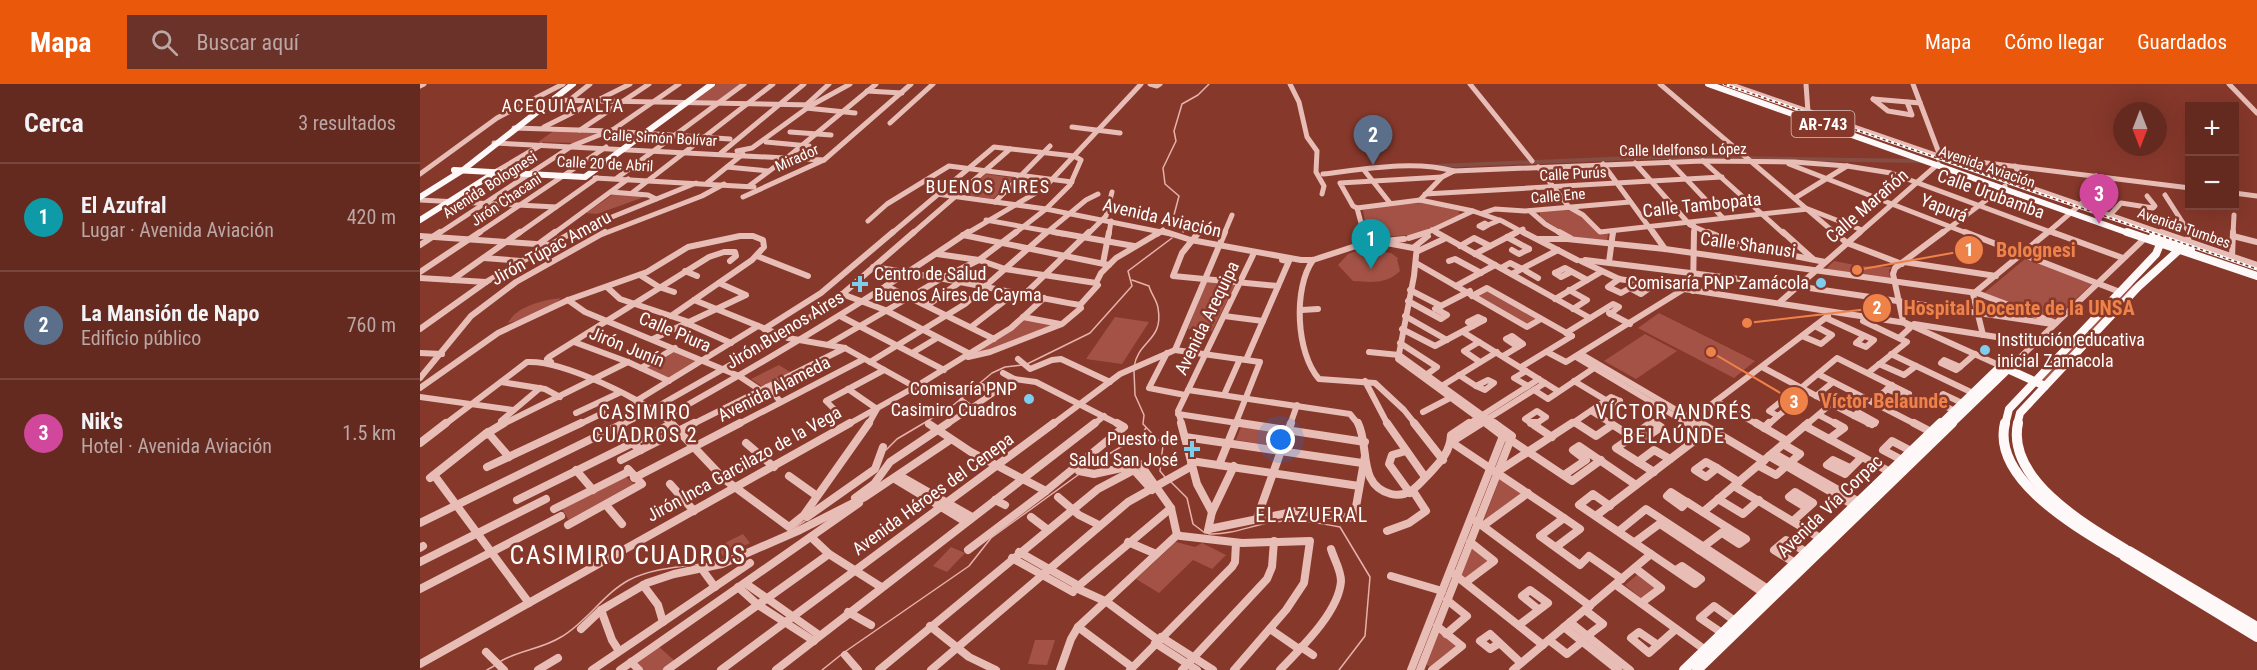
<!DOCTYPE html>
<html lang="es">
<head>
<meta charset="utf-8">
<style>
	body { margin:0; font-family:"Roboto Condensed",sans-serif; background:#6a3229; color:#f1f3f6 }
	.controls { position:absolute; right:18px; top:18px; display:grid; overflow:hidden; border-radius:0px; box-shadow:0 6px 24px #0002 }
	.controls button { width:54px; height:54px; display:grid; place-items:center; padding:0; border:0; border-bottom:2px solid #78463e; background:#642a20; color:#f1f3f6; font:30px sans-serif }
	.compass { position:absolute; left:1693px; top:18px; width:54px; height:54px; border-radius:50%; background:#642a20; box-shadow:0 6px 24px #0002; rotate:180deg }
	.you { position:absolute; left:861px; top:356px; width:21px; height:21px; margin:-15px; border:4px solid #fff; border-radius:50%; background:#1a73e8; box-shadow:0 0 0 9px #1a73e833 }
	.badge { display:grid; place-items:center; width:39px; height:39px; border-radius:50%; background:#ea580c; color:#fff; font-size:20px; font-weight:700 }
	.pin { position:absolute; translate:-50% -50px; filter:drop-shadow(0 2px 3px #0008) }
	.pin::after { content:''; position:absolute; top:32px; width:21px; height:18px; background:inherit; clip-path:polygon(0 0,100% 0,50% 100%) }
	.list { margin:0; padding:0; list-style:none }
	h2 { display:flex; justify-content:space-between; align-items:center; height:78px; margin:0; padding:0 24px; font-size:26px }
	h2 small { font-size:20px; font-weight:400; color:#bba7a5 }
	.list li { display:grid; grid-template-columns:39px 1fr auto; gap:18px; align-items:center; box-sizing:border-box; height:108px; padding:0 24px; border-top:2px solid #78463e }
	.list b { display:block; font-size:22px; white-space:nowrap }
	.list p { margin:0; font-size:20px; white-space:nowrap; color:#bba7a5 }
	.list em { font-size:20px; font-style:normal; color:#bba7a5 }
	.icon { flex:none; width:33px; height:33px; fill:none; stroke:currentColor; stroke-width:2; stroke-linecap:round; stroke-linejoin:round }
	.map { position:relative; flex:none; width:1837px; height:586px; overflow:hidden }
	header { display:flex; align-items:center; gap:36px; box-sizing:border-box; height:84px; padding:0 30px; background:#ea580c; color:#fff }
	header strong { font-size:28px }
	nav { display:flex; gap:33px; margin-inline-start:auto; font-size:21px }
	.search { width:420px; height:54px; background:#6a3229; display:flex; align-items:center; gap:15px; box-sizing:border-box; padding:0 21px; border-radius:0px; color:#bba7a5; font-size:22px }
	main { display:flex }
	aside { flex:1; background:#642a20 }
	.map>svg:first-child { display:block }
</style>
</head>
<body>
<header>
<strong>Mapa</strong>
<div class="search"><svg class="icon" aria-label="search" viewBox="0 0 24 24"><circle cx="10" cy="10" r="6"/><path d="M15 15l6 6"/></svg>Buscar aquí</div>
<nav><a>Mapa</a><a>Cómo llegar</a><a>Guardados</a></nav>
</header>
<main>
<aside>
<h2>Cerca<small>3 resultados</small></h2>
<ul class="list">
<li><span class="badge" style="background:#0f9aa8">1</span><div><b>El Azufral</b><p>Lugar · Avenida Aviación</p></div><em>420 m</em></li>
<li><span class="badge" style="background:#5c6f8a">2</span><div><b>La Mansión de Napo</b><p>Edificio público</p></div><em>760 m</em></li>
<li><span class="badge" style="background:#d1479c">3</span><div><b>Nik's</b><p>Hotel · Avenida Aviación</p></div><em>1.5 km</em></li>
</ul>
</aside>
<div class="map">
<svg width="1837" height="586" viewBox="0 0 1837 586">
	<rect width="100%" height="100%" fill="#86382b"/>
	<g fill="#a55246">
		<path d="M297,0h24l-22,17h-25z"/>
		<path d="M135,46l45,2 -26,11 -36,-1z"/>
		<path d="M566,90l28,4 -21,21 -31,-5z"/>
		<path d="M195,109l32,3 -50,18 -11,-1z"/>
		<path d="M1004,119l36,8 -2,2 3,1 -44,21 -49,2 -5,-27 34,-6z"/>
		<path d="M1145,125c14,4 24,14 34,25h9l-1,7 -34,-3 -33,-21v-6z"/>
		<path d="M940,166l31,3 8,6h-2l3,12c-14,14 -30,11 -47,10l-15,-16 10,-11z"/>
		<path d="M1605,175l67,25 -39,36 -69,-27z"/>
		<path d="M1414,177l26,5 29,1h3l-3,3 1,9 -65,-9z"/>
		<path d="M786,197l30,2 -24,48 -24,-2z"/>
		<path d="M1710,201l5,1 -90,96 -5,-1z"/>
		<path d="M1067,206l51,29 -11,6 -52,-29z"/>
		<path d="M141,214c-13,14 -35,21 -53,25 8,-17 36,-23 53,-25z"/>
		<path d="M1239,229l96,48 -21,17 -96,-50z"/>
		<path d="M695,233l34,5 -27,42 -36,-5z"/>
		<path d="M605,235l32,6 -84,30z"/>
		<path d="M1225,250l32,17 -41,28 -32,-18z"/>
		<path d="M254,266l24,10 -29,18 -24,-11z"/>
		<path d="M359,281l11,7 -27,15 -12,-8z"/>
		<path d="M821,343l40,5 -5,14 -40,-6z"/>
		<path d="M206,393l10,9 -66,36 -8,-13z"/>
		<path d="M1080,394l22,15 -38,27z"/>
		<path d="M323,450l7,9 -27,13 -6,-9z"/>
		<path d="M756,458l19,5 7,-4 24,12 -14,14 -19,-9 -34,33 -23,-14z"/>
		<path d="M531,463l14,6 -18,19 -14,-6z"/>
		<path d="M1051,463l20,13 -24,19 -7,-5z"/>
		<path d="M1217,491l6,1 14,11 -15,12 -17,-14z"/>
		<path d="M1019,547l19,15 -27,22 -5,-4z"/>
		<path d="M615,556h20l-8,25 -19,-1z"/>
		<path d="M238,562l18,16 -12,8h-21l-9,-8z"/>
	</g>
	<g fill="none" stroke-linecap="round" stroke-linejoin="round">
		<g stroke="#e7b2ac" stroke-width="1.5">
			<path d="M763,148l4,-6 -9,-5 -4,-6 5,-19 -14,-12 -2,-16 13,-27 -2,-10 8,-27 16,-9 11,-11"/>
			<path d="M712,196l17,6c2,8 8,14 9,22 6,33 -20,32 -24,59"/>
			<path d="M607,280l63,-31 42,-47 -4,-15 44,-33"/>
			<path d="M714,287l1,24 9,20 -1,9 20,21 -3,26 5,6"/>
			<path d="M466,366l11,-11 54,-32 41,-34 13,-6 17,-2"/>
			<path d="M666,384l56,-34 4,-6"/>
			<path d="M751,398l16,16 6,26 12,9"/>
			<path d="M374,444l11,-7"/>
			<path d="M789,450c23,1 43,-9 65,-12 22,-3 44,1 66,5l30,50 -5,59 -26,34"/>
			<path d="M426,567l123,-85 22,-28 87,-63"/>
			<path d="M81,577c19,-11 41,-12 60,-24 25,-14 42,-43 68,-57 22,-11 48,-13 72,-16"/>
			<path d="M67,586l7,-4"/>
			<path d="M402,586l20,-16"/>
		</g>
		<path stroke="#854d43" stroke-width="4" d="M1017,82l219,-9 266,4"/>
		<g stroke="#e7bdb6" stroke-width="5">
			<path d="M730,0l7,2 3,-2"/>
			<path d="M870,0l9,18 8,35 10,14 -1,21 8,14 -2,8"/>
			<path d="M1050,0l62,77"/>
			<path d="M1240,0l176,150"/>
			<path d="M1309,0l436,150"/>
			<path d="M1386,0l2,28"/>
			<path d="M1493,0l26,69 -1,5"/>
			<path d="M1809,0l28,29"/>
			<path d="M0,2l4,-2"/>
			<path d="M447,7l35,2"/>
			<path d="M151,15l19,-15"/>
			<path d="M1453,15l15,12 24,4 -5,-13"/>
			<path d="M1453,15l47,4"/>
			<path d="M129,16l263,5"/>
			<path d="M386,21l23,-21"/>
			<path d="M386,24l49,5"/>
			<path d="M470,39l43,-39"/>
			<path d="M124,43l86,-43"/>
			<path d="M652,43l48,6"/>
			<path d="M94,44l96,3 120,8"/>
			<path d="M160,46l69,-46"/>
			<path d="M370,48l41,3"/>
			<path d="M346,58l43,4"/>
			<path d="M74,59l330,17"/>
			<path d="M317,67l15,-3 58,-42 40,-22"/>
			<path d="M301,69l83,-69"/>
			<path d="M1534,75l236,29"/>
			<path d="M1283,77l81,73"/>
			<path d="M1250,78l53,56"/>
			<path d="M1215,79l55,62 21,9"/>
			<path d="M1183,80l51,70"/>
			<path d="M1369,80l180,70"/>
			<path d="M307,83l41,4"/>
			<path d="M1118,83l31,40 14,8 17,17 208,-23 54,21"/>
			<path d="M944,86l26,33"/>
			<path d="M77,87l44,-26"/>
			<path d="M0,90l77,-56 66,-34"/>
			<path d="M903,90c42,-5 90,-14 131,-3"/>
			<path d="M175,94l159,9"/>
			<path d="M197,94l127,-94"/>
			<path d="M1592,98l8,-7 -5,-9"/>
			<path d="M287,99l36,-29"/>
			<path d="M329,102l39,-29 88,-73"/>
			<path d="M191,108l37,3 8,4"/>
			<path d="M212,109l141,-109"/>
			<path d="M1814,109l23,3"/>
			<path d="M517,110l109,15 125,25"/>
			<path d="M1005,110l297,-17"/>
			<path d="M1745,111l25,39"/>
			<path d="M323,113l81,-37 87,-76"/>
			<path d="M1375,114l52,-32"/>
			<path d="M0,116l136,7"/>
			<path d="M1000,116l22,-23 12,-6 249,-10 91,1 53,4 44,7 165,61"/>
			<path d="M575,118l55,-56"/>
			<path d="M937,124l-4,-2 -13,-23 102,-6"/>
			<path d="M1110,127l15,13 17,10"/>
			<path d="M1063,129l12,-4 30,2 105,-9"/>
			<path d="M1690,131l11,-12 32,5 2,-2 -8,-10"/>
			<path d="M566,136l77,14"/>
			<path d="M448,137l19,-17 62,-38 123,16"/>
			<path d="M1065,139l3,2 -5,3 -4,-2z"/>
			<path d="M1068,141l12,-5"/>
			<path d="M1012,146l6,4"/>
			<path d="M18,150l134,-88 42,-17 65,-45"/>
			<path d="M57,150l129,-87"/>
			<path d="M98,150l79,-56"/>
			<path d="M133,150l75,-55"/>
			<path d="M150,150l126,-51"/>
			<path d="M183,150l99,-38 22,-12"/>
			<path d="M471,150l103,-87 80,9 7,4 -11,25 -24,24 -32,25"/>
			<path d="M492,150l98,-85"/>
			<path d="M546,150l78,-46 97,-104"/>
			<path d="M625,150l41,-34 12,-6"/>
			<path d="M668,150l18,-18 6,-24"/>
			<path d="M689,150l2,-13"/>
			<path d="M738,150l5,-4"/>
			<path d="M778,150l6,-8"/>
			<path d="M804,150l8,-19"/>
			<path d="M944,150l-7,-26 63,-8 53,11 29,10 24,13"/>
			<path d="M1004,150l49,-23"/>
			<path d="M1094,150l9,-5"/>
			<path d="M1193,150v-3"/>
			<path d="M1274,150v-8"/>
			<path d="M1438,150l80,-70"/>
			<path d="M1521,150l64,-48"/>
			<path d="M1626,150l57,-49 -7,-9"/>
			<path d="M1813,150l1,-19"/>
		</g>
		<g stroke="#e7bdb6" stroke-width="6">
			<path d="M634,148l80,14"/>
			<path d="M746,148l25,8 110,20h12l52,-17 39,-4"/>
			<path d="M779,148l-17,21 -9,23 105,10"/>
			<path d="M944,148l3,11"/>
			<path d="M1016,148l154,86"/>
			<path d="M1103,148l54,28"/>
			<path d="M1139,148l11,6"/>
			<path d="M1233,148l12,17"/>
			<path d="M1288,148l32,13 85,17"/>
			<path d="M1363,148l30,27"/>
			<path d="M1414,148l13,11 55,21"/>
			<path d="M1545,148l155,60"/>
			<path d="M1632,148l71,26"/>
			<path d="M1741,148l96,33"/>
			<path d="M543,151l146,30"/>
			<path d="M0,152l130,9"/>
			<path d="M1813,152l24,6"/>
			<path d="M1087,153l22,12"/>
			<path d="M989,154l19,-6"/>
			<path d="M1118,155h29l98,10 312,44 79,30"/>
			<path d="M1768,157l1,-9"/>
			<path d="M120,159l15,-11"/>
			<path d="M967,159l26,5 15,-12"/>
			<path d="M0,161l20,-13"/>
			<path d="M997,162l-3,30 -16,83 90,66"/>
			<path d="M1040,162l14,-8 16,8"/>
			<path d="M1092,166l7,4 10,-5"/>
			<path d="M998,167l28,-13"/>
			<path d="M517,170l42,6 26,9 91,14"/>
			<path d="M1055,170l42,-22"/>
			<path d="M337,172l51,20"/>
			<path d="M1812,173l1,-25"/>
			<path d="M64,174l37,3"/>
			<path d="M893,176c-20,28 -17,93 6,119l56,4 29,27 12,15"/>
			<path d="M1165,176l211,26 256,38"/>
			<path d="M1029,177l6,-2 26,14"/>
			<path d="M1161,177l38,18 287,44 95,43"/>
			<path d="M1189,178l4,-30"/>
			<path d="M1484,178l92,14"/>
			<path d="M683,179l6,-31"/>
			<path d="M996,179l111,64 14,-8"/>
			<path d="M453,183c70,10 138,26 207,38"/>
			<path d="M1081,184l9,-5 12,6"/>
			<path d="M265,187l12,5"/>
			<path d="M1106,187l12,7"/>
			<path d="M0,188l60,-40"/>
			<path d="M1135,189l10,-5 22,12"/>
			<path d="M1135,189l6,4 10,-5"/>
			<path d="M1092,190l46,-24"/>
			<path d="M220,191l19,12 15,5"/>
			<path d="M0,194l66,4"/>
			<path d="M1199,195l-11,8 13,6 9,-5 11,6 14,-10"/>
			<path d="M32,196l68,-48"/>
			<path d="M466,202l108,53"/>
			<path d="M1036,202l39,-21"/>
			<path d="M188,204l12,11 69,23"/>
			<path d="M990,206l31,16"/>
			<path d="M1149,206l18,10 -14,9"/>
			<path d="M1273,207l1,-59"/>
			<path d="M422,210l43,16 85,44"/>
			<path d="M604,211l65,-63"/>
			<path d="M1052,212l15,-8 85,48"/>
			<path d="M1135,215l46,-27"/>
			<path d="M148,216l17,12 154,64 21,14"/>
			<path d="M274,216l94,38 57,10 70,39"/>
			<path d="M988,217l33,18 6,-4 -11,-6"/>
			<path d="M1360,218l80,-70"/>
			<path d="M508,221l32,-23"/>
			<path d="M1015,225l35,-18"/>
			<path d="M882,226l16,-1"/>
			<path d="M1189,229l21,11"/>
			<path d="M420,232l104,54"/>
			<path d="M804,232l39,5"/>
			<path d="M985,232l42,24"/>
			<path d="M603,233l37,7"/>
			<path d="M1406,234l48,22 -8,7 -10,-4 8,-7"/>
			<path d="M1443,237l44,21 -39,31"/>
			<path d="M266,239l45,20"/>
			<path d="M1494,240l121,19"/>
			<path d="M1053,242l-5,-4 10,-5 6,3"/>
			<path d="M551,243l44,-34"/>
			<path d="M0,245l66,-47 87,-50"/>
			<path d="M344,245l57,-36 72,-61"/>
			<path d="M982,245l33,17 49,-26"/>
			<path d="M1043,248l95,59"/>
			<path d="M1146,249l47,-29 6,3 -9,7"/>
			<path d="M1563,251l-10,-41 75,-62"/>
			<path d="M1382,252l19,8 11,-9 -17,-9"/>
			<path d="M1479,254l11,-10 -7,-7 -10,-47 2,-6 48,-36"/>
			<path d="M233,255l93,-44 -27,-12"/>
			<path d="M154,258l54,20 41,19"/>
			<path d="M1059,258l-15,9 16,11"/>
			<path d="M980,259l37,24 -11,8"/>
			<path d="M409,260l115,-67 35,-17 37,-28"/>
			<path d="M755,266l85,12 -25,63"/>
			<path d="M949,268l30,3 97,70"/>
			<path d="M1127,268l19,10 118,-73"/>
			<path d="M0,269l22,1"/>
			<path d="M492,269l25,-15"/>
			<path d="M747,269l-18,35 36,7"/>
			<path d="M1161,270l121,71"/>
			<path d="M1471,270l86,41"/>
			<path d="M1083,272l20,-12 -11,-8 -6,3 12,8"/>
			<path d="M548,273l22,-5 72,-28 19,-16 -1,-3 18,-20 -2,-2 5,-10 15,-15 44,-26"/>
			<path d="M1156,273l114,68"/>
			<path d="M598,275l12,10 22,-9 9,-1 49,23"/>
			<path d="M826,276l43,-99 -7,-1"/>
			<path d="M1524,276l16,7 -4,3 -15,-7z"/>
			<path d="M131,278l-4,-3 2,-2 160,-100 15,-5h11l1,4 -6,5"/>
			<path d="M450,278l95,-58 82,-72"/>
			<path d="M1459,280l25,11 12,-9"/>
			<path d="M1101,283l51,-31"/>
			<path d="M1342,283l92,49"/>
			<path d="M1540,283l15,-13"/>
			<path d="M221,284l34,-20"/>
			<path d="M1588,285l137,-131"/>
			<path d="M1106,287l-12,7 14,8"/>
			<path d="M583,289l11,6 22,3 84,43"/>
			<path d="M1398,290l99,51"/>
			<path d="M1039,291l17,11"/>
			<path d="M0,294l51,-62 45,-34 89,-50"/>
			<path d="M1068,296l6,3 -9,7 -9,-4z"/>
			<path d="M945,297l23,44"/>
			<path d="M1154,297l40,24 6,-4"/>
			<path d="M81,298l44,7 15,8"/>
			<path d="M562,302l10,7"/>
			<path d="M347,303l14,15"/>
			<path d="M1020,303l57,-35"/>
			<path d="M0,304l78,-55 70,-33 79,-28 41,-25 52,-11h13l10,4 1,7 -12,13 -81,56"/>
			<path d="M1381,304l36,-30 72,36"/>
			<path d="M428,305l29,20 -9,16"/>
			<path d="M1467,305l16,7 6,-2"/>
			<path d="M768,306l162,24 9,11"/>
			<path d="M1114,306l14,9 49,-33"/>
			<path d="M804,311l16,-36"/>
			<path d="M1368,312l9,5 -19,15 -9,-5z"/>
			<path d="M1396,312l17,-14"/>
			<path d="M0,313l93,13"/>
			<path d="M216,317l122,-75"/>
			<path d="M542,317l10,7"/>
			<path d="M1296,317l42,24"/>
			<path d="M1452,318l20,-17"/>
			<path d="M414,325l-8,-8 58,-31"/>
			<path d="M1533,326l-19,-9 9,-7 19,9"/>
			<path d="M1171,327l22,14"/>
			<path d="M1003,328l27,-14"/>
			<path d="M156,329l43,-20"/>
			<path d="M758,330l72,11"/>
			<path d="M1399,331l19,10"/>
			<path d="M1434,332l18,9"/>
			<path d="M1434,332l4,-4 18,10 -4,3"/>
			<path d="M244,334c104,-58 206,-119 304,-186"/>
			<path d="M81,337l39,-33"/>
			<path d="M1154,338l4,3"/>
			<path d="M1267,339l141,-107"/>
			<path d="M24,341l83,-63c36,-2 118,38 146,63"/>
			<path d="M81,341l127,-63"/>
			<path d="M158,341l25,-12"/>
			<path d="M201,341l32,-16 128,-73 50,-32 83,-72"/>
			<path d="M271,341l154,-77"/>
			<path d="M317,341l127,-66"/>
			<path d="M427,341l68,-38 96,-59 33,-30"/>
			<path d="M526,341l68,-46"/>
			<path d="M632,341l68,-51 55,-24 50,-118"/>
			<path d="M673,341l11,-9"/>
			<path d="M762,341l-4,-14 76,-158"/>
			<path d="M870,341l7,-20"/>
			<path d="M1047,341l72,-46"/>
			<path d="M1058,341l67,-42"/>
			<path d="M1114,341l-9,-6 12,-8 9,6 -12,8"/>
			<path d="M1150,341l41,-28 9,4"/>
			<path d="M1229,341l4,-3 4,3"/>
			<path d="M1348,341l10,-9"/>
			<path d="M1386,341l25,-21"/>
		</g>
		<g stroke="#e7bdb6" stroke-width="8">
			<path d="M251,339l53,56 65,48 15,-12 65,-92"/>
			<path d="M761,339l16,61 15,28"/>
			<path d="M820,339l125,19"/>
			<path d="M938,339c12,24 -1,62 33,71 16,4 25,-6 35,-17 12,-13 24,-23 25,-42l18,-12"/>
			<path d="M967,339l38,54"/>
			<path d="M994,339l29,37"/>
			<path d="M1111,339h6"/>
			<path d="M1156,339l20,13 16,-11"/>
			<path d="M1190,339l22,14 -16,11 38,24"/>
			<path d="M1268,339l16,10"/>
			<path d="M1280,339l64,38"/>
			<path d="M1336,339l31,18"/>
			<path d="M1449,339h5"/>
			<path d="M1494,339l19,10"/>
			<path d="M509,340l42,28 75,39"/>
			<path d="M1114,341l18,12"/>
			<path d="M1385,342l87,47"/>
			<path d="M1344,344l5,-5"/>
			<path d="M194,345l27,21"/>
			<path d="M1217,349l8,5 16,-11 -6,-4"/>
			<path d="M1217,349l14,-10"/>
			<path d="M66,350l18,-11"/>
			<path d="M66,350l4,1 19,22"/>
			<path d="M765,353l177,26"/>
			<path d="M1086,353l66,44 29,-21"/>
			<path d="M1212,353l5,-4"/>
			<path d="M1409,355l15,-11 -9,-5"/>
			<path d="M1031,358l113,76 -24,18 40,29 9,-9 33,23"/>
			<path d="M1031,358l30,-19"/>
			<path d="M0,359l26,-20"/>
			<path d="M326,359l28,24"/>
			<path d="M986,367l-14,4 -3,9 21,29"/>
			<path d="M1353,369l88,50"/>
			<path d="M1349,372l88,51"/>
			<path d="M201,376l73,-37"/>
			<path d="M1482,376l-19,-10 9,-9 19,10"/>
			<path d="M662,377l-3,10 15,3 46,-10 31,44 6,27 4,1 61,7 68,-2 -6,42 -18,27 -52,60"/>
			<path d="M771,377l168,25"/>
			<path d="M1218,378l16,-12 16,9"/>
			<path d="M1286,378l11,6 -11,9 -11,-7z"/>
			<path d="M799,381l17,-42"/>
			<path d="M1339,382l17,9 24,-21 -17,-10"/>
			<path d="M67,383l94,-44"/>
			<path d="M1297,384l22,14"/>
			<path d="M1430,384l-17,-8 -6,5 18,9 17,-17"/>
			<path d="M156,386l17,20"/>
			<path d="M1077,388l75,-49"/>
			<path d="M14,391l95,128"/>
			<path d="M1144,391l22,-15 -13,-10 6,-4 57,39"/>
			<path d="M369,392l28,20"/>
			<path d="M480,392l72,41"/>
			<path d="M10,394l58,-46"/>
			<path d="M214,394l106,-55"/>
			<path d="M475,395l71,43"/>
			<path d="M250,400l24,27"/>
			<path d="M1314,402l91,55"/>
			<path d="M1251,408l14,9 2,1 -5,5 -15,-11z"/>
			<path d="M638,413l21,18 20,10"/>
			<path d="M435,414l19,-14 16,-22 58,-39"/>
			<path d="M1298,415l25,15 16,-14"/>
			<path d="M97,416l154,-76"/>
			<path d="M575,416l10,5"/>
			<path d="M1267,418l41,26 -29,22"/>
			<path d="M186,421l16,19"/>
			<path d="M1190,422l-17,-12 -14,11 116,79 6,-5 -19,-13 -6,4"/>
			<path d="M134,425l74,-37"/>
			<path d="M1283,428l105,-89"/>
			<path d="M1177,431l110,-84"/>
			<path d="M387,433l68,-48 8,-22"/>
			<path d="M611,433l17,13"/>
			<path d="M837,434l34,-95"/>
			<path d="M1056,437l114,85"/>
			<path d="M1373,437l20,-18 -18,-11 -6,5 18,11"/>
			<path d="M0,439l204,-100"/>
			<path d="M1240,440l105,70"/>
			<path d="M148,441l74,-41 -14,-15"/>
			<path d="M1064,441l44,-32"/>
			<path d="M789,445l88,-18 57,7 11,-62"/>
			<path d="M788,446l4,-18 22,-46"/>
			<path d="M967,447l22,-8 17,-12 -13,-20"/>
			<path d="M1199,447l27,-22 125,82"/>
			<path d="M1302,449l17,11 7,-5 -18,-11"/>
			<path d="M391,453l18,17 52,33"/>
			<path d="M708,458l28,12"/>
			<path d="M1215,458l27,-20"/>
			<path d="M1136,463l24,-18 -16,-11"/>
			<path d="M0,464l3,-2"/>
			<path d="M548,466l78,-59 78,-64 -7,-4"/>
			<path d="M599,468l60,34"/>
			<path d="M592,474l61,34"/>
			<path d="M0,478l126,-63"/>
			<path d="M1375,479l-21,-13 12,-10 20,12"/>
			<path d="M1215,484l26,20 -20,15"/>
			<path d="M284,488l11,15"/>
			<path d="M1034,490l89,71"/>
			<path d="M971,492l51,15"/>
			<path d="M1046,498l28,-21 -24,-19"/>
			<path d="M325,499l74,52"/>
			<path d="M223,501l15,20 5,17"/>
			<path d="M1196,501l92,67"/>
			<path d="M318,503l20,18 56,36"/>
			<path d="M0,505l141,-73"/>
			<path d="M181,526l11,30 7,11"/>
			<path d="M1165,526l18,14 -16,12"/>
			<path d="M428,528l23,13"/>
			<path d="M1150,538l60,48"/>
			<path d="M1099,541l29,-22 -18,-13 -8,6 16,13"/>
			<path d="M510,542l39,31 27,13"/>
			<path d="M658,543l54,40"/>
			<path d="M1144,543l54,43"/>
			<path d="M161,545l20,-19 46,-27 27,-9 48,-10 78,-34 65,-33 85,-57"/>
			<path d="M850,545l29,20"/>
			<path d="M1219,548l19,13 -9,8 -18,-15z"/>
			<path d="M1302,549l-22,-15 14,-12 21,15"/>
			<path d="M1026,550l21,-18 -20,-16"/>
			<path d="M741,553l52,33"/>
			<path d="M738,556l-51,-38 -31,-14 95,-80"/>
			<path d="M1129,556l18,14 15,-12"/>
			<path d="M735,559l42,27"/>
			<path d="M1078,560l-8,5 -10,-8 10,-7 31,29"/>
			<path d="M1238,561l18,-16"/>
			<path d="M881,563l12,8"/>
			<path d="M66,568l18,18"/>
			<path d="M425,571l13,15"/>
			<path d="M211,578l8,8"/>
			<path d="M0,580l430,-241"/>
			<path d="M118,586l20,-12"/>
			<path d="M172,586l158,-107"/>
			<path d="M200,586l239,-167"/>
			<path d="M247,586l162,-116"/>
			<path d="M301,586l333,-247"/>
			<path d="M356,586l319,-247"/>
			<path d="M459,586l219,-181 36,-19 18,20"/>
			<path d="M511,586l197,-168 64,-36"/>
			<path d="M640,586l11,-31 7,-12 99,-92"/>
			<path d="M710,586l102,-103 3,-5 1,-19"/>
			<path d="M762,586l85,-91 5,-12 2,-26"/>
			<path d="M860,586c21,-22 59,-58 61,-89 0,-11 -7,-22 -10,-32"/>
			<path d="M991,586l92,-234 -17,-13"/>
			<path d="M1000,586l92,-234 -18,-13"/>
			<path d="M1012,586l30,-24 -25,-20"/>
			<path d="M1093,586l138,-116"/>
		</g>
		<g stroke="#fef9f8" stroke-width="6">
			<path d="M1288,0l423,150"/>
			<path d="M34,86l131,7 127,-93"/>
			<path d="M0,113l43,-27 110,-86"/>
			<path d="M0,136l76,-48"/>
		</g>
		<g stroke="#fef9f8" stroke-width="8">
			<path d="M1707,148l130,44"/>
			<path d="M1733,152l38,14"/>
			<path d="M1520,341l61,-59 44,20"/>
			<path d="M1530,341l58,-56"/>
			<path d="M1585,341l4,-16 147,-155 5,-12"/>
			<path d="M1597,341l3,-12 118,-126 42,-38"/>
		</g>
		<g stroke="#fef9f8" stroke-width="10">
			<path d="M1585,339c-14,57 75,106 115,130"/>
			<path d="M1598,339c-12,56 67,102 107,126"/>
			<path d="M1709,467l128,76"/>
			<path d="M1704,472l133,81"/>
			<path d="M1264,586l257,-247"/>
			<path d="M1277,586l255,-247"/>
		</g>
		<g stroke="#fff" stroke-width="3">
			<path id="rail" d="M1304,0l533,185"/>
		</g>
		<use href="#rail" stroke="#86382b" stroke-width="1.5" stroke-dasharray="3" stroke-linecap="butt"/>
	</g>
	<g fill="#7fcded" stroke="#86382b" stroke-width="2">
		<circle cx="1401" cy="199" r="6"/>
		<path d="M437 191h6v6h6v6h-6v6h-6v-6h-6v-6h6z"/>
		<circle cx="1565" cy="266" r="6"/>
		<circle cx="609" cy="315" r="6"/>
		<path d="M769 356h6v6h6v6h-6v6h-6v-6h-6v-6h6z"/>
	</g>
	<g text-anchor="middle" stroke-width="5" stroke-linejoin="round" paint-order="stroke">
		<g font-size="15" fill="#fff" stroke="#86382b">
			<text transform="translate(240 54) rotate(3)" y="5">Calle Simón Bolívar</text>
			<text transform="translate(1263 66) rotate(-1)" y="5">Calle Idelfonso López</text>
			<text transform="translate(377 74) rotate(-24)" y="5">Mirador</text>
			<text transform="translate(185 80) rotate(3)" y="5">Calle 20 de Abril</text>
			<text transform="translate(1567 83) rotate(19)" y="5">Avenida Aviación</text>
			<text transform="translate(1153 90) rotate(-3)" y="5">Calle Purús</text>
			<text transform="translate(70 101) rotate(-33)" y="5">Avenida Bolognesi</text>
			<text transform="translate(1138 112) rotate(-5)" y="5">Calle Ene</text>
			<text transform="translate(86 116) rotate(-34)" y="5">Jirón Chacani</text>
			<text transform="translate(1764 144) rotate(19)" y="5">Avenida Tumbes</text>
		</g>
		<rect fill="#86382b" stroke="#dbc3bf" stroke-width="1.5" x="1371.5" y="27" width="63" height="26" rx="4.5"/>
		<g font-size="16" font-weight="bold" fill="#fff">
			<text x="1403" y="46">AR-743</text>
		</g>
		<g font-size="18" letter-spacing="1.5" fill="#fff" stroke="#86382b">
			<text x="143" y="28">ACEQUIA ALTA</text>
			<text x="568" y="109">BUENOS AIRES</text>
		</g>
		<g font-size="18" fill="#fff" stroke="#86382b">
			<text transform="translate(1571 110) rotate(20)" y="6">Calle Urubamba</text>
			<text transform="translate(1282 121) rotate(-6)" y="6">Calle Tambopata</text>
			<text transform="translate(1447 122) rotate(-41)" y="6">Calle Marañón</text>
			<text transform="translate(1524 124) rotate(21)" y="6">Yapurá</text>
			<text transform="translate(742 134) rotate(13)" y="6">Avenida Aviación</text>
			<text transform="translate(1328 161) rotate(8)" y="6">Calle Shanusi</text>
			<text transform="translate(131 164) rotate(-29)" y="6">Jirón Túpac Amaru</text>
			<text transform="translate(787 234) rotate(-64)" y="6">Avenida Arequipa</text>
			<text transform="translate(365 246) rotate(-31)" y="6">Jirón Buenos Aires</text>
			<text transform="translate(255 248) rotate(23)" y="6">Calle Piura</text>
			<text transform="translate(207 263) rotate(22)" y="6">Jirón Junín</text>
			<text transform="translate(354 305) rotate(-27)" y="6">Avenida Alameda</text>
			<text transform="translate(324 380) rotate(-29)" y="6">Jirón Inca Garcilazo de la Vega</text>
			<text transform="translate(513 410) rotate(-36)" y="6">Avenida Héroes del Cenepa</text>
			<text transform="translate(1410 422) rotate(-44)" y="6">Avenida Vía Corpac</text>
		</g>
		<g font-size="18" fill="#fff" stroke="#86382b" text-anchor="end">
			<text x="454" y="196" text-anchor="start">Centro de Salud<tspan x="454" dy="21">Buenos Aires de Cayma</tspan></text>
			<text x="1389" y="205">Comisaría PNP Zamácola</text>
			<text x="1577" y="262" text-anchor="start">Institución educativa<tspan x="1577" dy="21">inicial Zamacola</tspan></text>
			<text x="597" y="311">Comisaría PNP<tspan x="597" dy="21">Casimiro Cuadros</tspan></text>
			<text x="758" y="361">Puesto de<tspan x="758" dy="21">Salud San José</tspan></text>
		</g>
		<g font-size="20" letter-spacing="1.5" fill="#fff" stroke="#86382b">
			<text x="225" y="335">CASIMIRO<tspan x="225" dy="23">CUADROS 2</tspan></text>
			<text x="892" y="438">EL AZUFRAL</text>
		</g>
		<g font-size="21" letter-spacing="1.5" fill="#fff" stroke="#86382b">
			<text x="1254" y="335">VÍCTOR ANDRÉS<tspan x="1254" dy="24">BELAÚNDE</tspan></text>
		</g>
		<g font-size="26" letter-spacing="1.5" fill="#fff" stroke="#86382b">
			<text x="208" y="480">CASIMIRO CUADROS</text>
		</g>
	</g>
	<path fill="none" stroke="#ee8249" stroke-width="2" d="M1437 186L1549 166M1327 239L1457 224M1291 268L1374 317"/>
	<g fill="#ee8249" stroke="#86382b" stroke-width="2">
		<circle cx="1437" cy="186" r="6"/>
		<circle cx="1327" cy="239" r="6"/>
		<circle cx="1291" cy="268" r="6"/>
		<circle cx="1549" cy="166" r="15"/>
		<circle cx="1457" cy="224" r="15"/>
		<circle cx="1374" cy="317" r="15"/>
	</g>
	<g font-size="18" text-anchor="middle" font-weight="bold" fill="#fff">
		<text x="1549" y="172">1</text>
		<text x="1457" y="230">2</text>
		<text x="1374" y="324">3</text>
	</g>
	<g font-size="20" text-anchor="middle" font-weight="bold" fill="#ee8249" stroke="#86382b" stroke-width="5" stroke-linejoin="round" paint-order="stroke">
		<text x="1616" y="173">Bolognesi</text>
		<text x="1599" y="231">Hospital Docente de la UNSA</text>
		<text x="1464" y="324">Víctor Belaunde</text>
	</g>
</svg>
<div class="controls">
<button>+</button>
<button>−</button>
</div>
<svg class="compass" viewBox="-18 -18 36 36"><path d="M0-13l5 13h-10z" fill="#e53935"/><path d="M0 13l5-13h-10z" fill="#bba7a5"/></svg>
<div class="you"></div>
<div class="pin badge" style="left:951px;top:185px;background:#0f9aa8">1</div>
<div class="pin badge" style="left:953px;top:81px;background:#5c6f8a">2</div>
<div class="pin badge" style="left:1679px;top:140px;background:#d1479c">3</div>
</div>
</main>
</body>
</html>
